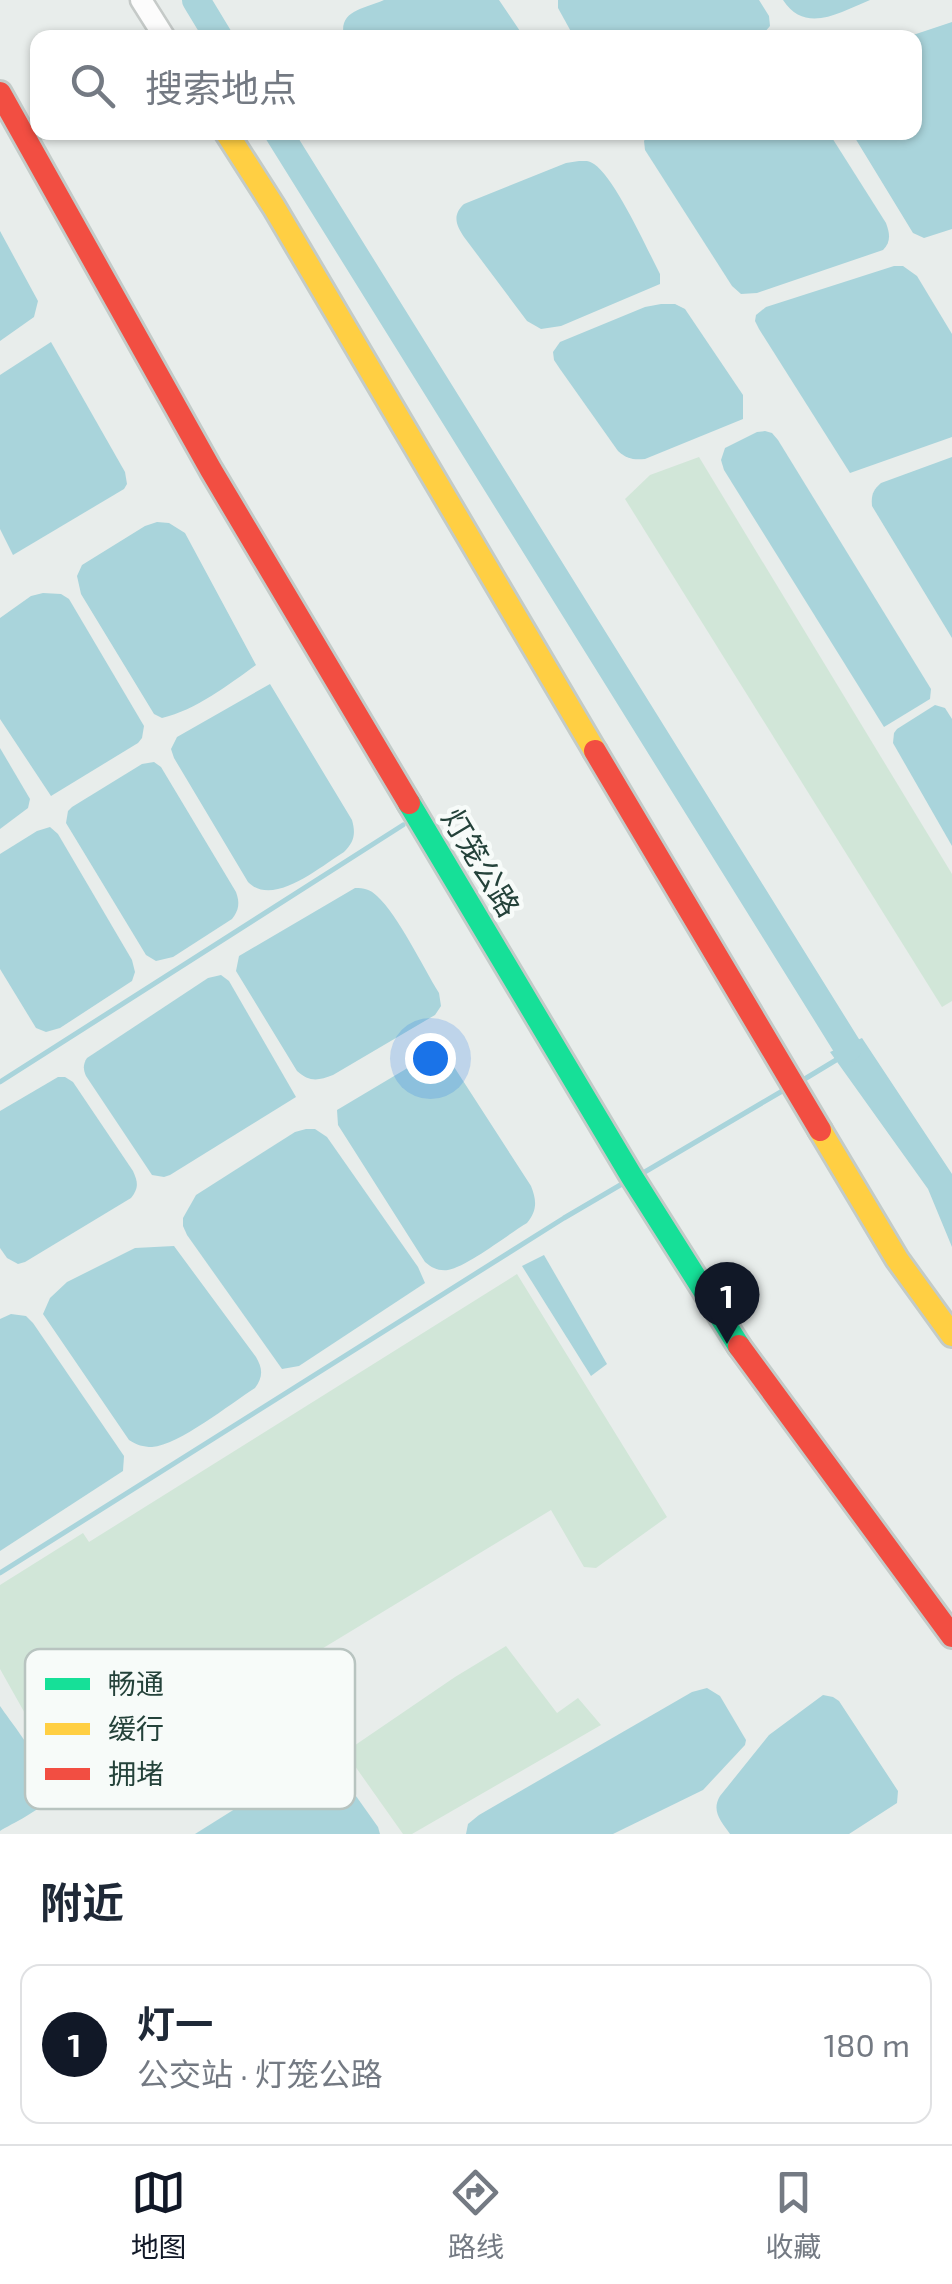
<!DOCTYPE html>
<html lang="zh">
<head>
<meta charset="utf-8">
<style>
	body { margin:0; font-family:"Exo 2","Noto Sans SC",sans-serif; background:#f6f6f7; color:#1f2937 }
	.you { position:absolute; left:430px; top:1058px; width:35px; height:35px; margin:-25px; border:8px solid #fff; border-radius:50%; background:#1a73e8; box-shadow:0 0 0 15px #1a73e833 }
	.badge { display:grid; place-items:center; width:65px; height:65px; border-radius:50%; background:#111827; color:#fff; font-size:32px; font-weight:700 }
	.pin { position:absolute; translate:-50% -82px; filter:drop-shadow(0 2px 5px #0008) }
	.pin::after { content:''; position:absolute; top:52px; width:35px; height:30px; background:inherit; clip-path:polygon(0 0,100% 0,50% 100%) }
	.list { margin:0; padding:0; list-style:none }
	h2 { display:flex; justify-content:space-between; align-items:center; height:130px; margin:0; padding:0 40px; font-size:42px }
	h2 small { font-size:32px; font-weight:400; color:#747a83 }
	.list li { display:grid; grid-template-columns:65px 1fr auto; gap:30px; align-items:center; box-sizing:border-box; height:160px; margin:0 20px 20px; padding:0 20px; border:2px solid #e0e1e3; border-radius:20px }
	.list b { display:block; font-size:38px; white-space:nowrap }
	.list p { margin:0; font-size:32px; white-space:nowrap; color:#747a83 }
	.list em { font-size:32px; font-style:normal; color:#747a83 }
	.icon { flex:none; width:55px; height:55px; fill:none; stroke:currentColor; stroke-width:2; stroke-linecap:round; stroke-linejoin:round }
	.map { position:relative; flex:none; width:952px; height:1834px; overflow:hidden }
	.search { position:absolute; background:#fff; box-shadow:0 2px 8px #0004; left:30px; right:30px; top:30px; height:110px; display:flex; align-items:center; gap:25px; box-sizing:border-box; padding:0 35px; border-radius:20px; color:#747a83; font-size:38px }
	.sheet { height:310px; background:#fff }
	nav { display:flex; justify-content:space-around; align-items:center; box-sizing:border-box; height:140px; border-top:2px solid #e0e1e3; background:#fff; font-size:28px; color:#747a83 }
	nav a { display:grid; justify-items:center; gap:5px }
	nav .on { color:#111827 }
	.map>svg:first-child { display:block }
</style>
</head>
<body>
<div class="map">
<svg width="952" height="1834" viewBox="0 0 952 1834">
	<rect width="100%" height="100%" fill="#e8edeb"/>
	<g fill="#d1e6d8">
		<path d="M699,457l253,417v127l-10,6 -317,-508 25,-24z"/>
		<path d="M517,1274l150,243 -71,51 -12,-1 -33,-57 -462,280 -23,-42 -17,8 -49,-87v-84l83,-52 6,9z"/>
		<path d="M506,1646l51,67 21,-15 23,27 -189,109h-9l-58,-82 110,-75z"/>
	</g>
	<g fill="#a9d4db">
		<path d="M384,0h115l25,37h-180c-6,-27 20,-28 40,-37z"/>
		<path d="M558,0h201l10,16 1,10 -6,7 -13,4h-177l-16,-29z"/>
		<path d="M783,0h87c-30,12 -64,35 -87,0z"/>
		<path d="M952,22v207l-28,9 -11,-5 -61,-100 62,-1v-94l-7,-1z"/>
		<path d="M649,132l180,1 57,90c4,11 5,19 -3,27l-126,43 -16,1 -9,-8 -87,-136 -1,-9z"/>
		<path d="M579,161c7,0 9,-1 15,3 21,14 53,85 66,110v10l-99,42 -20,3 -14,-8 -63,-84c-8,-12 -12,-22 0,-33l102,-41z"/>
		<path d="M0,231l38,70 -4,16 -34,24z"/>
		<path d="M894,266h9l14,10 35,58v103l-102,36 -91,-144 -4,-8 1,-6 10,-8z"/>
		<path d="M661,304h14l10,5 58,86v24l-98,40c-12,1 -18,0 -27,-8l-58,-82 -6,-9 -1,-8 7,-10 85,-35z"/>
		<path d="M51,342l74,130 2,12 -3,5 -111,66 -13,-26v-154z"/>
		<path d="M765,431l7,2 6,7 153,249 -1,10 -46,28 -160,-257 -3,-10 4,-12 32,-16z"/>
		<path d="M952,457v181l-80,-132c-1,-11 1,-16 9,-23z"/>
		<path d="M157,522l12,1 16,10 71,132c-28,20 -60,45 -94,53l-8,-4 -73,-120 -4,-18 5,-11 63,-39z"/>
		<path d="M43,593l18,1 8,5 75,127 -2,12 -4,5 -87,53 -51,-77v-101l31,-22z"/>
		<path d="M270,684l82,136c4,14 2,22 -8,32 -23,14 -71,56 -96,30l-74,-124 -3,-9 6,-12z"/>
		<path d="M935,705l10,3 7,11v127l-59,-103 1,-10 3,-4z"/>
		<path d="M0,748l30,51 -2,9 -28,21z"/>
		<path d="M154,762l7,5 75,125c4,11 3,18 -4,27l-59,38 -17,4 -10,-6 -80,-132 2,-12 4,-4 70,-43z"/>
		<path d="M50,827l8,7 74,126 3,12 -3,9 -72,47 -14,4 -10,-4 -36,-59v-115l37,-23z"/>
		<path d="M355,888c9,0 15,1 22,8 21,19 46,71 62,97l2,13 -6,9 -102,60c-15,6 -24,7 -36,-4l-61,-100 3,-15z"/>
		<path d="M221,975l8,6 67,116 -126,78 -6,2 -12,-2 -66,-99c-3,-7 -3,-12 1,-18l121,-80z"/>
		<path d="M862,1038l90,136v73l-24,-58 -98,-137z"/>
		<path d="M447,1056l84,130c6,15 6,25 -4,37 -20,12 -59,43 -79,47 -10,1 -16,-2 -23,-8l-87,-137 -1,-15 84,-50z"/>
		<path d="M58,1077h7l8,5 60,89c5,11 6,17 -2,27l-106,64 -7,2 -11,-6 -7,-10v-137z"/>
		<path d="M306,1129h9l12,8 91,130 7,16 -126,83 -17,3 -95,-134 -4,-9v-8l13,-23 99,-63z"/>
		<path d="M174,1246l82,111c7,12 7,20 -1,31 -25,16 -76,57 -103,59 -9,0 -15,-2 -23,-7l-86,-126 7,-16 17,-16 68,-34z"/>
		<path d="M544,1255l63,109 -16,12 -69,-110z"/>
		<path d="M11,1314l15,2 7,7 91,133 -1,15 -123,80v-232z"/>
		<path d="M707,1688l13,8 26,44 -1,5 -42,45 -90,44h-147l2,-10 11,-9 213,-123z"/>
		<path d="M823,1695l10,2 6,4 59,90 -1,12 -48,31h-119c-9,-13 -19,-23 -10,-38l49,-61z"/>
		<path d="M0,1706c12,18 56,71 47,93 -5,11 -36,25 -47,32z"/>
		<path d="M323,1759l11,6 44,62 2,7h-185l110,-69z"/>
	</g>
	<g fill="none" stroke-linecap="round" stroke-linejoin="round">
		<g stroke="#a9d4db" stroke-width="5">
			<path d="M803,1080l38,-23"/>
			<path d="M0,1082l403,-257"/>
			<path d="M643,1173l141,-83"/>
			<path d="M0,1573l564,-355 58,-34"/>
		</g>
		<g stroke="#a9d4db" stroke-width="28">
			<path d="M196,0l23,38"/>
			<path d="M278,132l570,916"/>
		</g>
		<g stroke="#c5cac8" stroke-width="25">
			<path id="street" d="M141,0l24,38"/>
		</g>
		<g stroke="#c3cbc8" stroke-width="28">
			<path id="fast" d="M409,803l223,374 107,169"/>
		</g>
		<g stroke="#c3cbc8" stroke-width="28">
			<g id="slow">
				<path d="M226,132l48,75 321,544"/>
				<path d="M820,1130l77,129 55,76"/>
			</g>
		</g>
		<g stroke="#c3cbc8" stroke-width="28">
			<g id="jam">
				<path d="M0,93l211,377 198,333"/>
				<path d="M595,751l225,379"/>
				<path d="M739,1346l213,290"/>
			</g>
		</g>
		<use href="#street" stroke="#fcfcfc" stroke-width="20"/>
		<use href="#fast" stroke="#16e098" stroke-width="22"/>
		<use href="#slow" stroke="#ffcf43" stroke-width="22"/>
		<use href="#jam" stroke="#f24e42" stroke-width="22"/>
	</g>
	<g text-anchor="middle" stroke-width="9" stroke-linejoin="round" paint-order="stroke">
		<g font-size="30" fill="#24423a" stroke="#f7fbf9">
			<text transform="translate(480 863) rotate(59)" y="10">灯笼公路</text>
		</g>
	</g>
	<rect x="25" y="1649" width="330" height="160" rx="15" fill="#f7fbf9" stroke="#b8c4c0" stroke-width="2.5"/>
	<rect x="45" y="1678" width="45" height="12" fill="#16e098"/>
	<rect x="45" y="1723" width="45" height="12" fill="#ffcf43"/>
	<rect x="45" y="1768" width="45" height="12" fill="#f24e42"/>
	<g font-size="28" fill="#24423a">
		<text x="108" y="1694">畅通</text>
		<text x="108" y="1739">缓行</text>
		<text x="108" y="1784">拥堵</text>
	</g>
</svg>
<div class="you"></div>
<div class="pin badge" style="left:727px;top:1344px">1</div>
<div class="search"><svg class="icon" aria-label="search" viewBox="0 0 24 24"><circle cx="10" cy="10" r="6"/><path d="M15 15l6 6"/></svg>搜索地点</div>
</div>
<section class="sheet">
<h2>附近<small></small></h2>
<ul class="list">
<li><span class="badge">1</span><div><b>灯一</b><p>公交站 · 灯笼公路</p></div><em>180 m</em></li>
</ul>
</section>
<nav>
<a class="on"><svg class="icon" aria-label="map" viewBox="0 0 24 24"><path d="M3 6l6-2 6 2 6-2v14l-6 2-6-2-6 2zM9 4v14M15 6v14"/></svg>地图</a>
<a><svg class="icon" aria-label="directions" viewBox="0 0 24 24"><path d="M12 3l9 9-9 9-9-9zM9 14v-3h6M13 9l2 2-2 2"/></svg>路线</a>
<a><svg class="icon" aria-label="saved" viewBox="0 0 24 24"><path d="M7 4h10v16l-5-4-5 4z"/></svg>收藏</a>
</nav>
</body>
</html>
